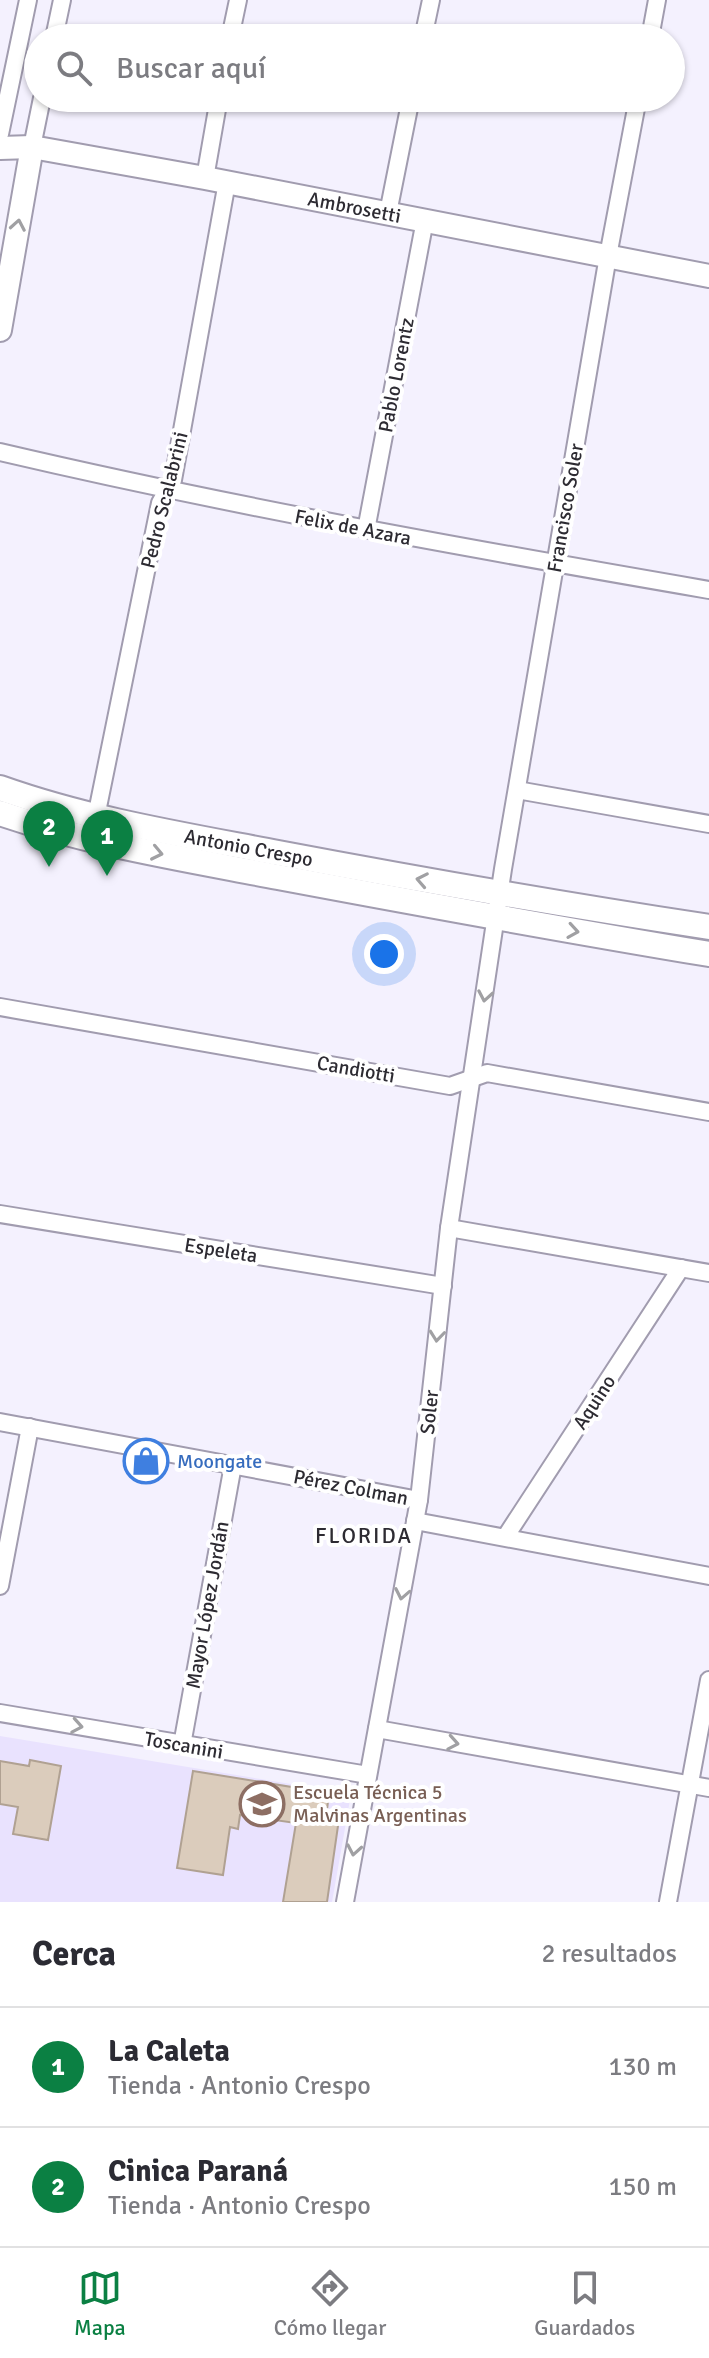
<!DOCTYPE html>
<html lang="es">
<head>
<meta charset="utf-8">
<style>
	body { margin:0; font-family:Signika,sans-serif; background:#f2f2f3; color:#2b2b33 }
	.you { position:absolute; left:384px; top:954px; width:28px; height:28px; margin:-20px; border:6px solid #fff; border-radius:50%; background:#1a73e8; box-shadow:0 0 0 12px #1a73e833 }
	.badge { display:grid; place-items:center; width:52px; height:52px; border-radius:50%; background:#0b8043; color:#fff; font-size:26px; font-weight:700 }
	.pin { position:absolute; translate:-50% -66px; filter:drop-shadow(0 2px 4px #0008) }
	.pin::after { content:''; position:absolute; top:42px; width:28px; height:24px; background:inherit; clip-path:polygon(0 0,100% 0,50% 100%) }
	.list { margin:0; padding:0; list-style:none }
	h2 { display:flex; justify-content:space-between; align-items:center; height:104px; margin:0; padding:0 32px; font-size:34px }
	h2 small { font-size:26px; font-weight:400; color:#7c7c81 }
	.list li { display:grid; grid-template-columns:52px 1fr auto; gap:24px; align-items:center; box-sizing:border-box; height:120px; padding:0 32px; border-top:2px solid #e1e1e2 }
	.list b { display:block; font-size:30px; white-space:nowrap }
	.list p { margin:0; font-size:26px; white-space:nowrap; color:#7c7c81 }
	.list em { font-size:26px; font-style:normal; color:#7c7c81 }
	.icon { flex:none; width:44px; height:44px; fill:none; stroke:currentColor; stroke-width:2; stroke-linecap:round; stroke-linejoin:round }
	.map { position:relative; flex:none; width:709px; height:1902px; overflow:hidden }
	.search { position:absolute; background:#fff; box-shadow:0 2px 6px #0004; left:24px; right:24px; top:24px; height:88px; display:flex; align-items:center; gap:20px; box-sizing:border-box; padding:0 28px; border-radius:44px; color:#7c7c81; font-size:30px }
	.sheet { height:344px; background:#fff }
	nav { display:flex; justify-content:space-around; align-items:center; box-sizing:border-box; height:112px; border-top:2px solid #e1e1e2; background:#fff; font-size:22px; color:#7c7c81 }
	nav a { display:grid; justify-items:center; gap:4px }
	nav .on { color:#0b8043 }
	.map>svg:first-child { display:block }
</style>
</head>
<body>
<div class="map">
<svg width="709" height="1902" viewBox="0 0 709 1902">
	<rect width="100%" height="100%" fill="#f4f1fe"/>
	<path fill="#e9e2fe" d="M0,1736l351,58 -19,108h-332z"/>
	<g fill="#dbccbc" stroke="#b0a192" stroke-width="2">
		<path d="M30,1760l31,6 -13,74 -35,-6 5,-27 -18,-3v-43l29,5z"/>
		<path d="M193,1771l136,22 -2,17 13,2 -13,90h-44l13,-79 -56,-8 -2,14 -8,-2 -7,48 -46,-7z"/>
	</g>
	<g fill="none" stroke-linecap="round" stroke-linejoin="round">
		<g stroke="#a19caf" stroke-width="20">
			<g id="street">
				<path d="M54,38l8,-38"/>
				<path d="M230,38l8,-38"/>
				<path d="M423,38l8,-38"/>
				<path d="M650,38l7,-38"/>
				<path d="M0,134l28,-134"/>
				<path d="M32,147l10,-49"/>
				<path d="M205,178l14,-80"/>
				<path d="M388,213l23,-115"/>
				<path d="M0,452c235,55 471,97 709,138"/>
				<path d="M366,530l59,-310"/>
				<path d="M517,790l192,34"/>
				<path d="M96,817l64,-314 13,-23 54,-298"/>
				<path d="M0,1007l450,79 37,-13 222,39"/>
				<path d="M0,1214l443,72"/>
				<path d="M449,1228l260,45"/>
				<path d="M0,1422l419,78"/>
				<path d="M415,1521l294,55"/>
				<path d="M506,1536l175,-268"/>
				<path d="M0,1586l30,-159"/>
				<path d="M0,1713l368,62"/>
				<path d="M377,1729l332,59"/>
				<path d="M182,1745l51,-280"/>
				<path d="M345,1902l74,-402 30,-272 54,-359 105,-613 30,-158"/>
				<path d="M668,1902l41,-222"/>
			</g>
		</g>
		<g stroke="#a19caf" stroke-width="26">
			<g id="secondary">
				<path id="s1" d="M0,148l32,-1 173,31 504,98"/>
				<path d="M0,330l32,-183"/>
			</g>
		</g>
		<g stroke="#a19caf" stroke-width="28">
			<g id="primary">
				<path id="s2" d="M0,788c90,32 184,47 278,65 143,27 287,52 431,74"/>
				<path d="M0,813c90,31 185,46 278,64 144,27 287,53 431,77"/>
			</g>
		</g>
		<use href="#street" stroke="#fff" stroke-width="16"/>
		<use href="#secondary" stroke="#fff" stroke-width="22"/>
		<use href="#primary" stroke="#fff" stroke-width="24"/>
	</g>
	<defs><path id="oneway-chevron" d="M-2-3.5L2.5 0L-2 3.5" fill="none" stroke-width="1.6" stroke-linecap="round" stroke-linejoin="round" transform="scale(2)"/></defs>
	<g stroke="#a0a0a3">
		<use href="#oneway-chevron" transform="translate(18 225) rotate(-80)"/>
		<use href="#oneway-chevron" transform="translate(157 853) rotate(12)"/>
		<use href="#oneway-chevron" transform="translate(422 880) rotate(-169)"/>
		<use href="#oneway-chevron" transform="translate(573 931) rotate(9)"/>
		<use href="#oneway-chevron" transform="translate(485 996) rotate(100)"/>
		<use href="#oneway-chevron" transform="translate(437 1336) rotate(96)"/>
		<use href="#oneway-chevron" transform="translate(402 1594) rotate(101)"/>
		<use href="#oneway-chevron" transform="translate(77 1726) rotate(10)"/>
		<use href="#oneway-chevron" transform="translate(453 1743) rotate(10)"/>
		<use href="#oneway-chevron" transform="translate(354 1850) rotate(100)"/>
	</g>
	<defs>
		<g id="shop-ring" transform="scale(2.3)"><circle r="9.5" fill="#fff" stroke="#3f7fe0" stroke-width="1.5"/><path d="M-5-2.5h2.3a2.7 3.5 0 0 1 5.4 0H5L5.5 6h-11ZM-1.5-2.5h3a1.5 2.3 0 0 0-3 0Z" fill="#3f7fe0"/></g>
		<g id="school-ring" transform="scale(2.3)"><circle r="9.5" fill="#fff" stroke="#8d6e63" stroke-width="1.5"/><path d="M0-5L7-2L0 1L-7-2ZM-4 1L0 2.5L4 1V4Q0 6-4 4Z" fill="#8d6e63"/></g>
	</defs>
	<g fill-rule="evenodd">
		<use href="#shop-ring" x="146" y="1461"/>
		<use href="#school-ring" x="262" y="1804"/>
	</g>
	<g text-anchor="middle" stroke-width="8" stroke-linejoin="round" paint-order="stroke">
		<g font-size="20" fill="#2d2b32" stroke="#fff">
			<text dy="7" stroke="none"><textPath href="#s1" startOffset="360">Ambrosetti</textPath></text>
			<text transform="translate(396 375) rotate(-79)" y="7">Pablo Lorentz</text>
			<text transform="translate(164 500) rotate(-76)" y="7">Pedro Scalabrini</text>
			<text transform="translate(565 508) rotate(-80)" y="7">Francisco Soler</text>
			<text transform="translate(353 527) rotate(11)" y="7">Felix de Azara</text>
			<text dy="7" stroke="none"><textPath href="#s2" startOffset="256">Antonio Crespo</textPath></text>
			<text transform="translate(356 1069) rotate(10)" y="7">Candiotti</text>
			<text transform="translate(221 1250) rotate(9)" y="7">Espeleta</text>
			<text transform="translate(594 1402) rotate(-57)" y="7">Aquino</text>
			<text transform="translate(429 1412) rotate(-84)" y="7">Soler</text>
			<text transform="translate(351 1487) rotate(11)" y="7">Pérez Colman</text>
			<text transform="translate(207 1605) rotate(-80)" y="7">Mayor López Jordán</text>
			<text transform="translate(184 1745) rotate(10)" y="7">Toscanini</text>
		</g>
		<g font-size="20" fill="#366cbe" stroke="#fff" text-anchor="start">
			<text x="177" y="1468">Moongate</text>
		</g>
		<g font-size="20" fill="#785e54" stroke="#fff" text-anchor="start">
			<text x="293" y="1799">Escuela Técnica 5<tspan x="293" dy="23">Malvinas Argentinas</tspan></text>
		</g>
		<g font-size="22" letter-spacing="2" fill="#2d2b32" stroke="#fff">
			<text x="364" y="1543">FLORIDA</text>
		</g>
	</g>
</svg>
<div class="you"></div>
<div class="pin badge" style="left:107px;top:876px">1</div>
<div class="pin badge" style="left:49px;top:867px">2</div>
<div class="search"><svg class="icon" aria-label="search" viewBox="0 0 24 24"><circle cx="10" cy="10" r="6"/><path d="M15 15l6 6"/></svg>Buscar aquí</div>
</div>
<section class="sheet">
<h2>Cerca<small>2 resultados</small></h2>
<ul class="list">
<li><span class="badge">1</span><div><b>La Caleta</b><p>Tienda · Antonio Crespo</p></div><em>130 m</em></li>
<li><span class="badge">2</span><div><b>Cinica Paraná</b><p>Tienda · Antonio Crespo</p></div><em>150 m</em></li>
</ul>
</section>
<nav>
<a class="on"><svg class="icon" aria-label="map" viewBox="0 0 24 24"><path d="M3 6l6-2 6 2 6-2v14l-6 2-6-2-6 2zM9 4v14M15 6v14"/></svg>Mapa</a>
<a><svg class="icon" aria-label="directions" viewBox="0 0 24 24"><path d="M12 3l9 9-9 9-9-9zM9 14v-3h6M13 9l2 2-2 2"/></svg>Cómo llegar</a>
<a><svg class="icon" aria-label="saved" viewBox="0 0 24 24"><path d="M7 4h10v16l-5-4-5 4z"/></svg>Guardados</a>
</nav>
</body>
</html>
